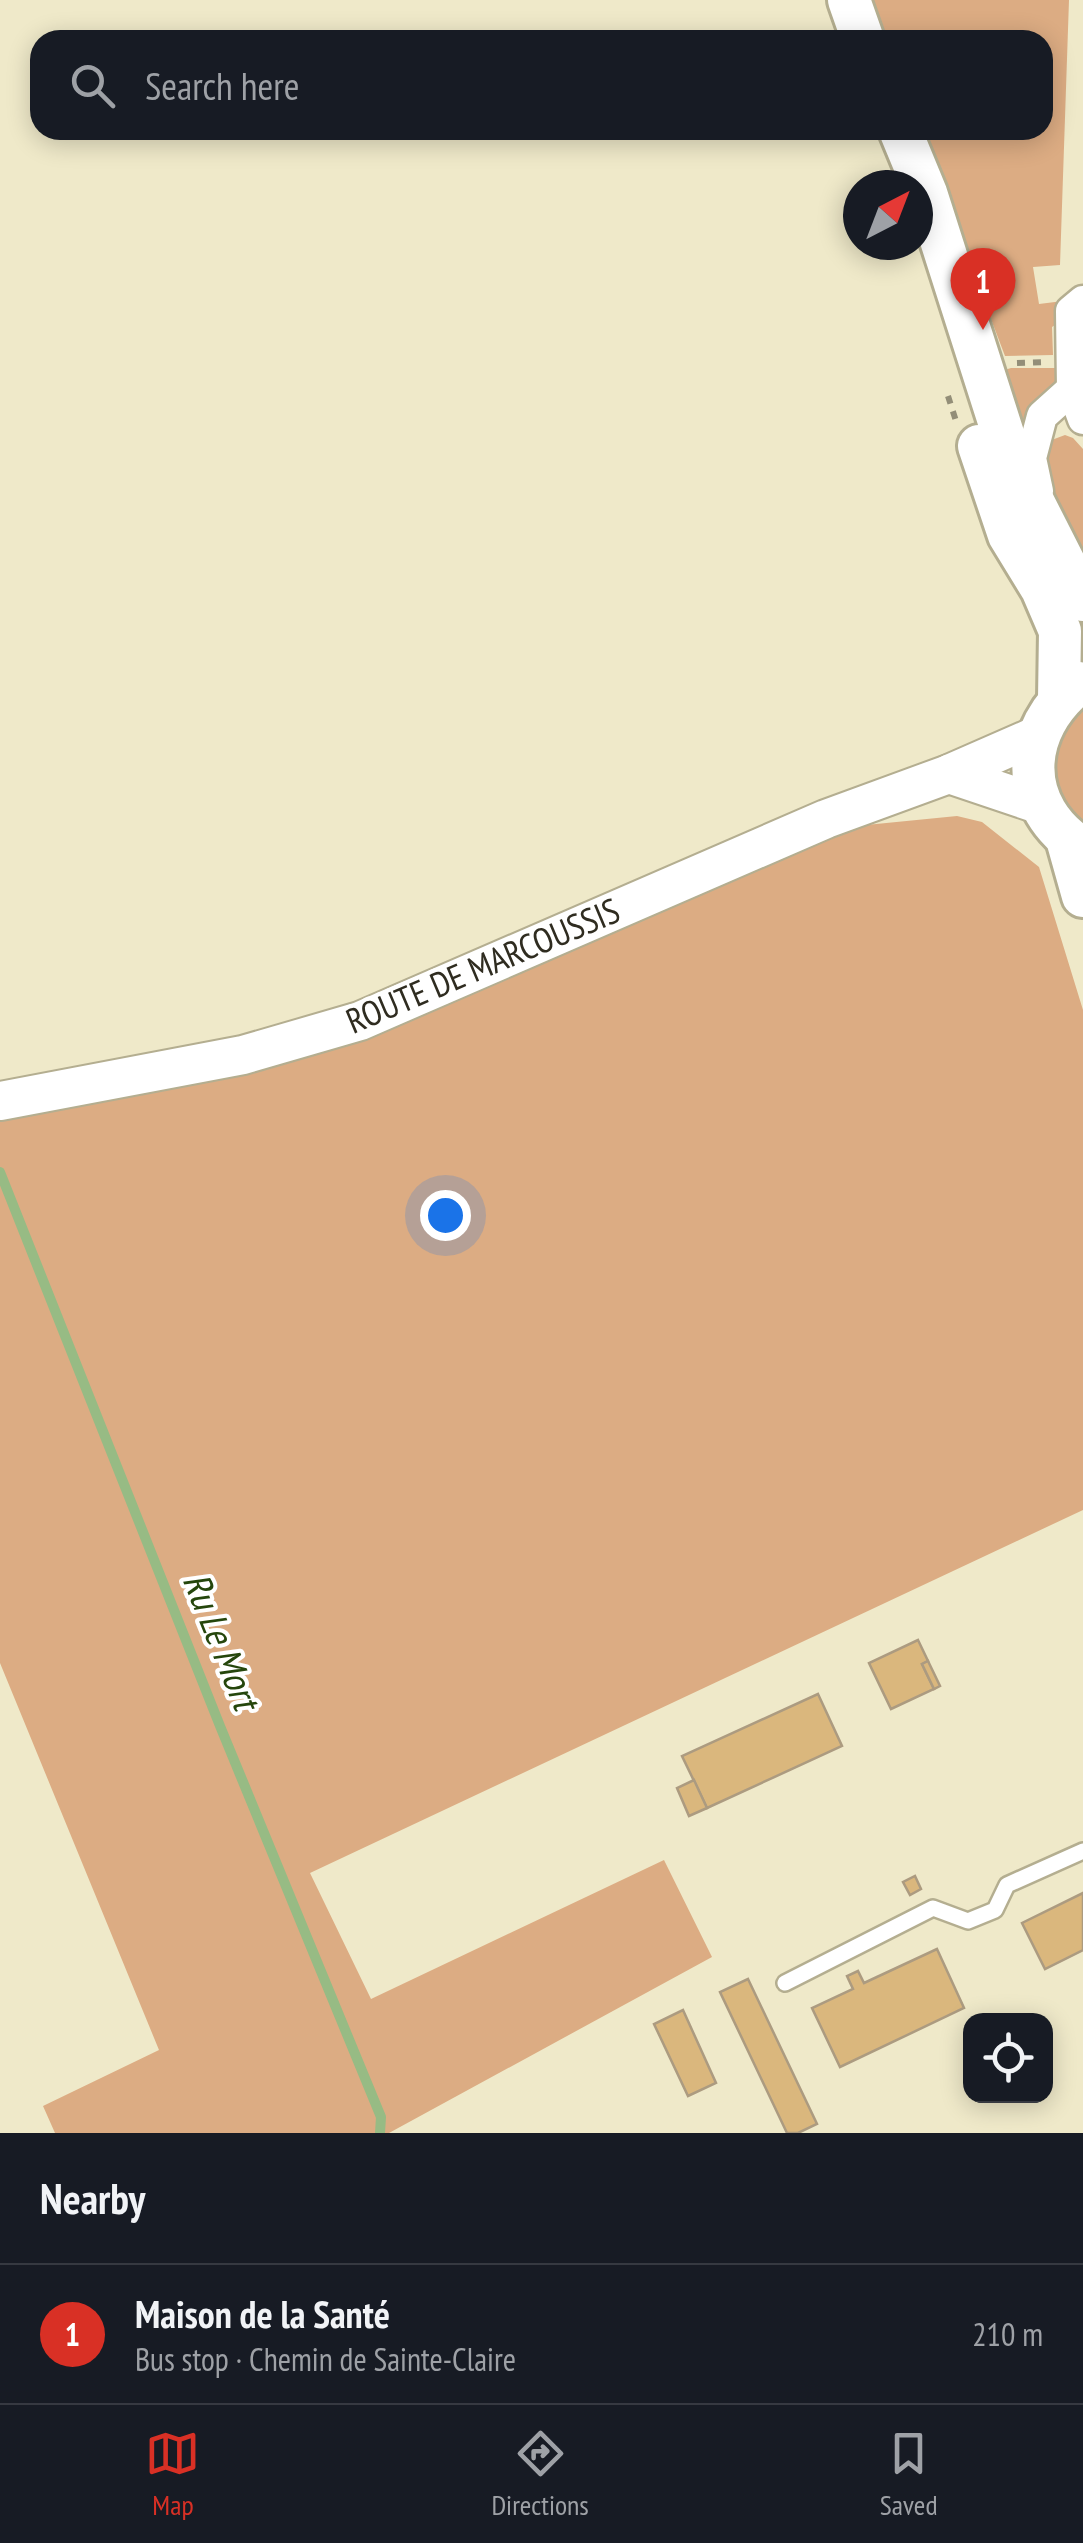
<!DOCTYPE html>
<html lang="en">
<head>
<meta charset="utf-8">
<style>
	body { margin:0; font-family:"PT Sans Narrow",sans-serif; background:#242831; color:#f1f3f6 }
	.controls { position:absolute; right:30px; bottom:30px; display:grid; overflow:hidden; border-radius:20px; box-shadow:0 5px 25px #0003 }
	.controls button { width:90px; height:90px; display:grid; place-items:center; padding:0; border:0; border-bottom:2px solid #363941; background:#171b24; color:#f1f3f6; font:50px sans-serif }
	.compass { position:absolute; left:843px; top:170px; width:90px; height:90px; border-radius:50%; background:#171b24; box-shadow:0 5px 25px #0003; rotate:42deg }
	.you { position:absolute; left:445px; top:1215px; width:35px; height:35px; margin:-25px; border:8px solid #fff; border-radius:50%; background:#1a73e8; box-shadow:0 0 0 15px #1a73e833 }
	.badge { display:grid; place-items:center; width:65px; height:65px; border-radius:50%; background:#d93025; color:#fff; font-size:32px; font-weight:700 }
	.pin { position:absolute; translate:-50% -82px; filter:drop-shadow(0 2px 5px #0008) }
	.pin::after { content:''; position:absolute; top:52px; width:35px; height:30px; background:inherit; clip-path:polygon(0 0,100% 0,50% 100%) }
	.list { margin:0; padding:0; list-style:none }
	h2 { display:flex; justify-content:space-between; align-items:center; height:130px; margin:0; padding:0 40px; font-size:42px }
	h2 small { font-size:32px; font-weight:400; color:#9ea1a6 }
	.list li { display:grid; grid-template-columns:65px 1fr auto; gap:30px; align-items:center; box-sizing:border-box; height:140px; padding:0 40px; border-top:2px solid #363941 }
	.list b { display:block; font-size:38px; white-space:nowrap }
	.list p { margin:0; font-size:32px; white-space:nowrap; color:#9ea1a6 }
	.list em { font-size:32px; font-style:normal; color:#9ea1a6 }
	.icon { flex:none; width:55px; height:55px; fill:none; stroke:currentColor; stroke-width:2; stroke-linecap:round; stroke-linejoin:round }
	.map { position:relative; flex:none; width:1083px; height:2133px; overflow:hidden }
	.search { position:absolute; background:#171b24; box-shadow:0 5px 25px #0003; left:30px; right:30px; top:30px; height:110px; display:flex; align-items:center; gap:25px; box-sizing:border-box; padding:0 35px; border-radius:30px; color:#9ea1a6; font-size:38px }
	.sheet { height:270px; background:#171b24 }
	nav { display:flex; justify-content:space-around; align-items:center; box-sizing:border-box; height:140px; border-top:2px solid #363941; background:#171b24; font-size:28px; color:#9ea1a6 }
	nav a { display:grid; justify-items:center; gap:5px }
	nav .on { color:#d93025 }
	.map>svg:first-child { display:block }
</style>
</head>
<body>
<div class="map">
<svg width="1083" height="2133" viewBox="0 0 1083 2133">
	<rect width="100%" height="100%" fill="#efe9c9"/>
	<g fill="#dcac83">
		<path d="M871,0h198l-9,265 -27,2 6,37 24,-3 -1,19 -10,7 1,28 -48,1 -22,-58 -10,2 -59,-170h129v-90h-159z"/>
		<path d="M1011,368h49v10c-20,18 -32,27 -33,55l-9,-1 -20,-60z"/>
		<path d="M1065,435l8,3 10,11v111c-16,-35 -44,-81 -34,-119z"/>
		<path d="M1083,707v114c-41,-33 -32,-79 0,-114z"/>
		<path d="M957,816l25,6 57,45 44,143v500l-773,363 61,126 293,-139 48,97 -323,176h-334l-12,-27 116,-56 -159,-387v-544l195,-38 651,-254z"/>
	</g>
	<g fill="none" stroke-linecap="round" stroke-linejoin="round">
		<path stroke="#97bb84" stroke-width="10" d="M0,1172l220,554 161,391 -1,16"/>
	</g>
	<g fill="#dab77d" stroke="#ac9b80" stroke-width="2.5">
		<path d="M918,1640l10,21 -6,3 12,25 -43,20 -22,-46z"/>
		<path d="M928,1661l12,25 -6,3 -12,-25z"/>
		<path d="M818,1694l24,52 -135,62 -25,-52z"/>
		<path d="M694,1780l13,28 -18,8 -12,-28z"/>
		<path d="M915,1876l6,13 -11,6 -7,-13z"/>
		<path d="M1083,1893v57l-38,19 -23,-46z"/>
		<path d="M937,1949l27,59 -124,59 -28,-59 41,-19 -6,-13 11,-5 6,12z"/>
		<path d="M748,1979l69,145 -19,9h-11l-67,-141z"/>
		<path d="M683,2010l33,73 -28,13 -34,-72z"/>
	</g>
	<g fill="none" stroke-linecap="round" stroke-linejoin="round">
		<g stroke="#b4ae90" stroke-width="20">
			<path id="service" d="M785,1983l148,-75 35,13 27,-11 12,-25 76,-34"/>
		</g>
		<g stroke="#b4ae90" stroke-width="35">
			<g id="minor">
				<path d="M1083,301l-12,10 1,78 11,30"/>
				<path d="M1038,491l-7,-33 11,-42 30,-27"/>
			</g>
		</g>
		<g stroke="#b4ae90" stroke-width="42">
			<g id="tertiary">
				<path d="M949,774l92,31"/>
				<path d="M0,1101l243,-46 117,-34 466,-202 123,-45 89,-39"/>
			</g>
		</g>
		<g stroke="#b4ae90" stroke-width="48">
			<g id="secondary">
				<path d="M849,0l14,40"/>
				<path d="M900,130l26,63 84,263 73,144"/>
				<path d="M979,446l30,89 33,54 18,42 -1,68"/>
				<path d="M1079,683c-60,47 -63,124 4,166"/>
				<path d="M1067,839l16,57"/>
			</g>
		</g>
		<g stroke="#938e78" stroke-width="6" stroke-dasharray="8 8" stroke-linecap="butt">
			<path d="M1017,363l28,-1"/>
			<path d="M948,396l8,25"/>
		</g>
		<use href="#service" stroke="#fff" stroke-width="15"/>
		<use href="#minor" stroke="#fff" stroke-width="30"/>
		<use href="#tertiary" stroke="#fff" stroke-width="38"/>
		<use href="#secondary" stroke="#fff" stroke-width="42"/>
	</g>
	<g text-anchor="middle" stroke-width="8" stroke-linejoin="round" paint-order="stroke">
		<g font-size="35" fill="#2f2c20" stroke="#fff">
			<text transform="translate(483 966) rotate(-23)" y="12">ROUTE DE MARCOUSSIS</text>
		</g>
		<g font-size="38" font-style="italic" fill="#25460c" stroke="#fff">
			<text transform="translate(221 1641) rotate(68)" y="13">Ru Le Mort</text>
		</g>
	</g>
</svg>
<div class="controls">
<button><svg class="icon" aria-label="locate" viewBox="0 0 24 24"><circle cx="12" cy="12" r="6"/><path d="M12 2v4M12 18v4M2 12h4M18 12h4"/></svg></button>
</div>
<svg class="compass" viewBox="-18 -18 36 36"><path d="M0-13l5 13h-10z" fill="#e53935"/><path d="M0 13l5-13h-10z" fill="#9ea1a6"/></svg>
<div class="you"></div>
<div class="pin badge" style="left:983px;top:330px">1</div>
<div class="search"><svg class="icon" aria-label="search" viewBox="0 0 24 24"><circle cx="10" cy="10" r="6"/><path d="M15 15l6 6"/></svg>Search here</div>
</div>
<section class="sheet">
<h2>Nearby<small></small></h2>
<ul class="list">
<li><span class="badge">1</span><div><b>Maison de la Santé</b><p>Bus stop · Chemin de Sainte-Claire</p></div><em>210 m</em></li>
</ul>
</section>
<nav>
<a class="on"><svg class="icon" aria-label="map" viewBox="0 0 24 24"><path d="M3 6l6-2 6 2 6-2v14l-6 2-6-2-6 2zM9 4v14M15 6v14"/></svg>Map</a>
<a><svg class="icon" aria-label="directions" viewBox="0 0 24 24"><path d="M12 3l9 9-9 9-9-9zM9 14v-3h6M13 9l2 2-2 2"/></svg>Directions</a>
<a><svg class="icon" aria-label="saved" viewBox="0 0 24 24"><path d="M7 4h10v16l-5-4-5 4z"/></svg>Saved</a>
</nav>
</body>
</html>
